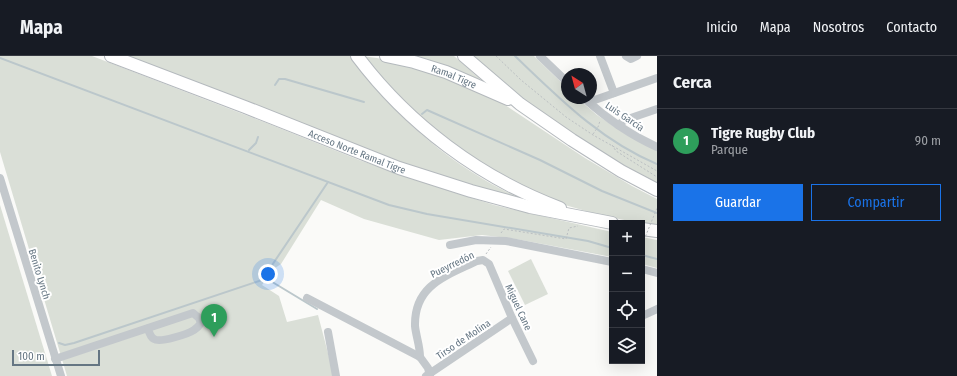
<!DOCTYPE html>
<html lang="es">
<head>
<meta charset="utf-8">
<style>
	body { margin:0; font-family:"Fira Sans Condensed",sans-serif; background:#20242c; color:#f1f3f6 }
	.controls { position:absolute; right:12px; bottom:12px; display:grid; overflow:hidden; border-radius:0px; box-shadow:0 4px 16px #0002 }
	.controls button { width:36px; height:36px; display:grid; place-items:center; padding:0; border:0; border-bottom:1px solid #363941; background:#171b24; color:#f1f3f6; font:20px sans-serif }
	.compass { position:absolute; left:561px; top:12px; width:36px; height:36px; border-radius:50%; background:#171b24; box-shadow:0 4px 16px #0002; rotate:324deg }
	.scale { position:absolute; left:12px; bottom:10px; width:88px; box-sizing:border-box; padding-left:4px; border:2px solid #657683; border-top:0; font-size:11px; line-height:14px; white-space:nowrap; color:#657683; -webkit-text-stroke:3px #fff; paint-order:stroke }
	.you { position:absolute; left:268px; top:218px; width:14px; height:14px; margin:-10px; border:3px solid #fff; border-radius:50%; background:#1a73e8; box-shadow:0 0 0 6px #1a73e833 }
	.badge { display:grid; place-items:center; width:26px; height:26px; border-radius:50%; background:#1a73e8; color:#fff; font-size:13px; font-weight:700 }
	.pin { position:absolute; translate:-50% -33px; filter:drop-shadow(0 1px 2px #0008) }
	.pin::after { content:''; position:absolute; top:21px; width:14px; height:12px; background:inherit; clip-path:polygon(0 0,100% 0,50% 100%) }
	.list { margin:0; padding:0; list-style:none }
	h2 { display:flex; justify-content:space-between; align-items:center; height:52px; margin:0; padding:0 16px; font-size:17px }
	h2 small { font-size:13px; font-weight:400; color:#9ea1a6 }
	.list li { display:grid; grid-template-columns:26px 1fr auto; gap:12px; align-items:center; box-sizing:border-box; height:64px; padding:0 16px; border-top:1px solid #363941 }
	.list b { display:block; font-size:15px; white-space:nowrap }
	.list p { margin:0; font-size:13px; white-space:nowrap; color:#9ea1a6 }
	.list em { font-size:13px; font-style:normal; color:#9ea1a6 }
	.actions { display:flex; gap:8px; padding:12px 16px }
	.actions a { flex:1; padding:9px 0; border:1px solid #1a73e8; border-radius:0px; text-align:center; font-size:14px; color:#1a73e8 }
	.actions .main { background:#1a73e8; color:#fff }
	.icon { flex:none; width:22px; height:22px; fill:none; stroke:currentColor; stroke-width:2; stroke-linecap:round; stroke-linejoin:round }
	.map { position:relative; flex:none; width:657px; height:320px; overflow:hidden }
	header { display:flex; align-items:center; gap:24px; box-sizing:border-box; height:56px; padding:0 20px; background:#171b24; border-bottom:1px solid #363941 }
	header strong { font-size:19px }
	nav { display:flex; gap:22px; margin-inline-start:auto; font-size:14px }
	main { display:flex }
	aside { flex:1; background:#171b24 }
	.map>svg:first-child { display:block }
</style>
</head>
<body>
<header>
<strong>Mapa</strong>
<nav><a>Inicio</a><a>Mapa</a><a>Nosotros</a><a>Contacto</a></nav>
</header>
<main>
<div class="map">
<svg width="657" height="320" viewBox="0 0 657 320">
	<rect width="100%" height="100%" fill="#fafaf8"/>
	<g fill="#dadfd7">
		<path d="M0,0h92l172,66 95,38 75,26 60,19 118,27v25l-96,-18 -34,-4 -43,5 -75,-21 -43,-19 -40,64 -6,4 -13,17 17,11 8,26 31,-7 16,61h-267l-67,-224z"/>
		<path d="M119,0h231c39,54 94,104 153,134 9,5 19,8 29,12l-1,1 -160,-49z"/>
		<path d="M361,0l16,2 36,9 29,8 60,28 83,55 47,28 25,13v28l-61,-13 -31,-9 -30,-11 -52,-28 -61,-45z"/>
		<path d="M410,0h44l27,24 1,2z"/>
		<path d="M470,0h64l33,32v10h10l20,17 27,18 33,17v35l-46,-25 -95,-66z"/>
		<path d="M0,149l52,171h-52z"/>
		<path d="M642,181l15,3v28l-15,-4z"/>
		<path d="M531,203l17,35 -23,11 -17,-34z"/>
	</g>
	<g fill="none" stroke-linecap="round" stroke-linejoin="round">
		<g stroke="#bbc7cb" stroke-width="2">
			<path d="M515,0c43,41 86,85 142,108"/>
			<path d="M0,2l389,147 38,9 161,27 24,7"/>
			<path d="M275,29l4,-6h6l79,23"/>
			<path d="M422,58l5,-4 113,50 62,31 55,22"/>
			<path d="M249,94l7,-7 2,-6"/>
			<path d="M642,199l15,4"/>
			<path d="M264,221l53,32"/>
			<path d="M59,287l6,2 9,-2 188,-63 66,-98"/>
		</g>
		<g stroke="#b4b9bd" stroke-width="14">
			<g id="highway">
				<path id="s1" d="M111,0l134,51 154,61 72,23 59,16 82,16"/>
				<path d="M357,0c51,68 123,122 203,152"/>
				<path id="s2" d="M386,0l28,6 32,10 62,27"/>
				<path d="M464,0l56,48 52,36 49,31 36,19"/>
				<path d="M642,173l15,2"/>
			</g>
		</g>
		<g stroke="#bbbfc2" stroke-width="1" stroke-dasharray="2 2" stroke-linecap="butt">
			<path d="M496,0l25,24 45,37 27,18 64,36"/>
			<path d="M593,78l5,-7 2,-6"/>
			<path d="M612,89l4,6 41,26"/>
			<path d="M501,177l3,-4 62,10 3,-11 9,-2"/>
			<path d="M642,184h2"/>
			<path d="M486,198l5,-7"/>
		</g>
		<g stroke="#c3c8cc" stroke-width="8">
			<path d="M540,0l27,26"/>
			<path d="M600,0l14,37"/>
			<path d="M626,0l5,3 6,-3"/>
			<path d="M584,42c22,20 46,37 73,49"/>
			<path d="M589,46l68,-24"/>
			<path d="M618,69l7,-5 32,-11"/>
			<path d="M0,122l61,198"/>
			<path d="M450,189l26,-5 30,1 106,21"/>
			<path d="M642,213l15,4"/>
			<path d="M307,242l113,59 8,11 2,8"/>
			<path d="M642,260l15,-7"/>
			<path d="M328,276l8,44"/>
			<path d="M420,301c0,-11 -4,-21 -5,-31 -1,-41 31,-50 62,-65l6,-1 6,4 23,54 21,43"/>
			<path d="M55,303l138,-46 6,5 2,5c-2,3 -4,5 -7,7 -6,4 -34,13 -40,9 -4,-2 -5,-7 -6,-11"/>
			<path d="M426,320l86,-58"/>
		</g>
		<use href="#highway" stroke="#fff" stroke-width="12"/>
		<path stroke="#bbbfc2" stroke-width="1" stroke-dasharray="2 2" stroke-linecap="butt" d="M644,184l13,-32"/>
	</g>
	<g text-anchor="middle" stroke-width="4" stroke-linejoin="round" paint-order="stroke">
		<g font-size="10" fill="#657683" stroke="#fff">
			<text dy="4" stroke="none"><textPath href="#s2" startOffset="71">Ramal Tigre</textPath></text>
			<text transform="translate(625 60) rotate(34)" y="4">Luis García</text>
			<text dy="4" stroke="none"><textPath href="#s1" startOffset="264">Acceso Norte Ramal Tigre</textPath></text>
			<text transform="translate(452 208) rotate(-26)" y="4">Pueyrredón</text>
			<text transform="translate(40 218) rotate(73)" y="4">Benito Lynch</text>
			<text transform="translate(519 251) rotate(65)" y="4">Miguel Cane</text>
			<text transform="translate(463 283) rotate(-34)" y="4">Tirso de Molina</text>
		</g>
	</g>
</svg>
<div class="controls">
<button>+</button>
<button>−</button>
<button><svg class="icon" aria-label="locate" viewBox="0 0 24 24"><circle cx="12" cy="12" r="6"/><path d="M12 2v4M12 18v4M2 12h4M18 12h4"/></svg></button>
<button><svg class="icon" aria-label="layers" viewBox="0 0 24 24"><path d="M12 4l9 5-9 5-9-5zM3 14l9 5 9-5"/></svg></button>
</div>
<svg class="compass" viewBox="-18 -18 36 36"><path d="M0-13l5 13h-10z" fill="#e53935"/><path d="M0 13l5-13h-10z" fill="#9ea1a6"/></svg>
<div class="scale">100 m</div>
<div class="you"></div>
<div class="pin badge" style="left:214px;top:281px;background:#2e9e5b">1</div>
</div>
<aside>
<h2>Cerca<small></small></h2>
<ul class="list">
<li><span class="badge" style="background:#2e9e5b">1</span><div><b>Tigre Rugby Club</b><p>Parque</p></div><em>90 m</em></li>
</ul>
<div class="actions"><a class="main">Guardar</a><a>Compartir</a></div>
</aside>
</main>
</body>
</html>
